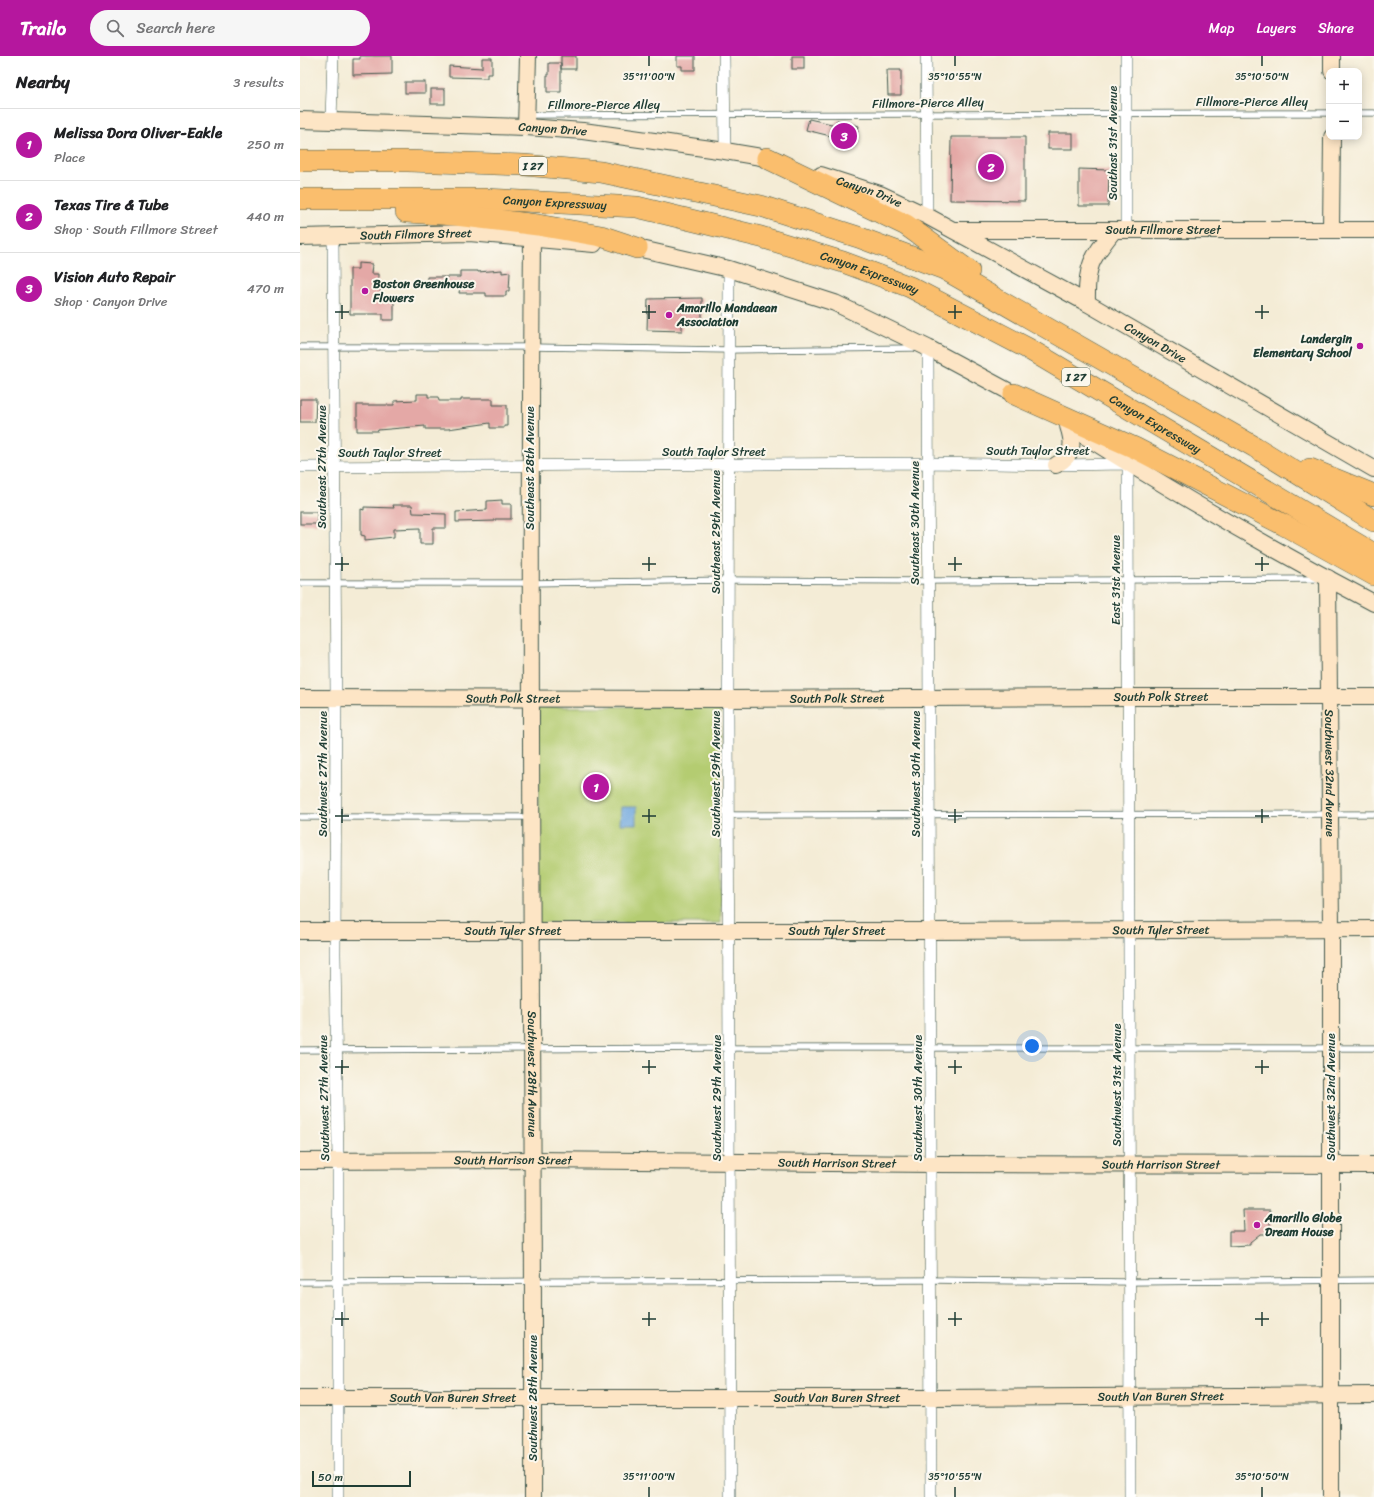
<!DOCTYPE html>
<html lang="en">
<head>
<meta charset="utf-8">
<style>
	body { margin:0; font-family:Sriracha,sans-serif; background:#f6f6f6; color:#202124 }
	.controls { position:absolute; right:12px; top:12px; display:grid; overflow:hidden; border-radius:8px; box-shadow:0 2px 10px #0003 }
	.controls button { width:36px; height:36px; display:grid; place-items:center; padding:0; border:0; border-bottom:1px solid #e0e0e0; background:#fff; color:#202124; font:20px sans-serif }
	.scale { position:absolute; left:12px; bottom:10px; width:99px; box-sizing:border-box; padding-left:4px; border:2px solid #1f3d34; border-top:0; font-size:11px; line-height:14px; white-space:nowrap; color:#1f3d34; -webkit-text-stroke:3px #fbf7ec; paint-order:stroke }
	.you { position:absolute; left:732px; top:990px; width:14px; height:14px; margin:-10px; border:3px solid #fff; border-radius:50%; background:#1a73e8; box-shadow:0 0 0 6px #1a73e833 }
	.badge { display:grid; place-items:center; width:26px; height:26px; border-radius:50%; background:#b5179e; color:#fff; font-size:13px; font-weight:700 }
	.pin { position:absolute; translate:-50% -50%; border:2px solid #fff; box-shadow:0 1px 4px #0006 }
	.list { margin:0; padding:0; list-style:none }
	h2 { display:flex; justify-content:space-between; align-items:center; height:52px; margin:0; padding:0 16px; font-size:17px }
	h2 small { font-size:13px; font-weight:400; color:#757577 }
	.list li { display:grid; grid-template-columns:26px 1fr auto; gap:12px; align-items:center; box-sizing:border-box; height:72px; padding:0 16px; border-top:1px solid #e0e0e0 }
	.list b { display:block; font-size:15px; white-space:nowrap }
	.list p { margin:0; font-size:13px; white-space:nowrap; color:#757577 }
	.list em { font-size:13px; font-style:normal; color:#757577 }
	.icon { flex:none; width:22px; height:22px; fill:none; stroke:currentColor; stroke-width:2; stroke-linecap:round; stroke-linejoin:round }
	.map { position:relative; flex:none; width:1074px; height:1441px; overflow:hidden }
	header { display:flex; align-items:center; gap:24px; box-sizing:border-box; height:56px; padding:0 20px; background:#b5179e; color:#fff }
	header strong { font-size:19px }
	nav { display:flex; gap:22px; margin-inline-start:auto; font-size:14px }
	.search { width:280px; height:36px; background:#f6f6f6; display:flex; align-items:center; gap:10px; box-sizing:border-box; padding:0 14px; border-radius:22px; color:#757577; font-size:15px }
	main { display:flex }
	aside { flex:1; background:#fff }
	.map>svg:first-child { display:block }
</style>
</head>
<body>
<header>
<strong>Trailo</strong>
<div class="search"><svg class="icon" aria-label="search" viewBox="0 0 24 24"><circle cx="10" cy="10" r="6"/><path d="M15 15l6 6"/></svg>Search here</div>
<nav><a>Map</a><a>Layers</a><a>Share</a></nav>
</header>
<main>
<aside>
<h2>Nearby<small>3 results</small></h2>
<ul class="list">
<li><span class="badge">1</span><div><b>Melissa Dora Oliver-Eakle</b><p>Place</p></div><em>250 m</em></li>
<li><span class="badge">2</span><div><b>Texas Tire &amp; Tube</b><p>Shop · South Fillmore Street</p></div><em>440 m</em></li>
<li><span class="badge">3</span><div><b>Vision Auto Repair</b><p>Shop · Canyon Drive</p></div><em>470 m</em></li>
</ul>
</aside>
<div class="map">
<svg width="1074" height="1441" viewBox="0 0 1074 1441">
	<rect width="100%" height="100%" fill="#fbf7ec"/>
	<filter id="ink" filterUnits="userSpaceOnUse"><feTurbulence type="fractalNoise" baseFrequency=".025" numOctaves="2"/><feDisplacementMap in="SourceGraphic" scale="8" xChannelSelector="R" yChannelSelector="G"/><feConvolveMatrix kernelMatrix="1 2 1 2 8 2 1 2 1" color-interpolation-filters="sRGB"/></filter>
	<filter id="wash" filterUnits="userSpaceOnUse"><feTurbulence type="fractalNoise" baseFrequency=".012" numOctaves="4" result="noise"/><feDisplacementMap in="SourceGraphic" scale="16" xChannelSelector="R" yChannelSelector="G"/><feGaussianBlur stdDeviation="0.9" result="paint"/><feColorMatrix in="noise" values="0 0 0 0 0 0 0 0 0 0 0 0 0 0 0 0 0 1.4 0 .05"/><feComposite in="paint" operator="in"/></filter>
	<g filter="url(#wash)">
		<rect width="100%" height="100%" fill="#f4ecd6"/>
		<path fill="#b4cc71" stroke="#6a8452" d="M420,650l1,217h-183v-216z"/>
		<path fill="#70a7de" stroke="#487289" d="M321,751h15v17h-16z"/>
		<g id="blocks">
			<g fill="#e4a8a6">
				<path d="M60,0h32v18l-39,1v-16h7z"/>
				<rect x="261" y="0" width="15" height="13"/>
				<path d="M377,0h18v14h-13v-4h-5z"/>
				<rect x="492" y="0" width="12" height="13"/>
				<path d="M182,2h10v16h-5v4l-38,-1v-11l33,2z"/>
				<path d="M249,7h12v29h-14v-17h2z"/>
				<path d="M587,14h14v25h-13z"/>
				<rect x="105" y="26" width="20" height="11"/>
				<rect x="131" y="33" width="14" height="15"/>
				<path d="M509,63l27,6 1,-5 22,6 -4,16 -49,-12z"/>
				<rect x="748" y="77" width="25" height="16"/>
				<path d="M651,81h74v64l-75,-1z"/>
				<path d="M779,113l30,1 -1,36h-29z"/>
				<path d="M58,207l14,1 -1,10h7v12l2,-1 1,12h13v23h-11v-6h-33v-45h8z"/>
				<path d="M202,214v3l8,-1 -1,19h-3v5h-20v-3h-27l1,-6h-33v-10h33v-6h18v1z"/>
				<path d="M402,242v23l-20,1v9l-35,-1 1,-31z"/>
				<path d="M117,338h11v3h10l1,4h22v-2h32v6h14v21h-3v2h-14v-5l-42,6h-23v-3l-47,4v1h-21v-26h37v-4l23,-1z"/>
				<path d="M0,343h16l-1,23h-15z"/>
				<path d="M202,444v4h9v15h-16v2l-39,1v-10l31,-2v-9z"/>
				<path d="M93,449h19l1,8 33,1v14h-13v16h-13v-16l-26,1v8l-29,3v-4l-4,-1v-26l3,1v-3l30,1z"/>
				<rect x="0" y="456" width="17" height="12"/>
				<path d="M943,1154h27v24h-10l-10,8v3l-21,1v-15h15z"/>
			</g>
		</g>
	</g>
	<g filter="url(#ink)">
		<use href="#blocks" fill-opacity="0" stroke="#3f574c" stroke-width="1"/>
		<g fill="none" stroke-linecap="round" stroke-linejoin="round">
			<g stroke="#3f574c" stroke-width="7">
				<g id="lane">
					<path d="M1059,57h15"/>
					<path d="M227,59c268,1 535,-3 802,-2"/>
					<path d="M0,291h231l198,3 186,-2"/>
					<path d="M0,527h231l197,-3 200,1 391,-2"/>
					<path d="M429,759l645,-1"/>
					<path d="M0,761h229"/>
					<path d="M0,994l430,-2h644"/>
					<path d="M0,1226l631,-2 199,2 244,-2"/>
				</g>
			</g>
			<g stroke="#3f574c" stroke-width="12">
				<g id="street">
					<path d="M424,0l1,95"/>
					<path d="M626,0l1,160"/>
					<path d="M826,0v174"/>
					<path d="M31,64l2,-64"/>
					<path d="M33,181l3,461 -1,256 3,207v336"/>
					<path d="M429,213l-1,430 2,798"/>
					<path d="M628,292l3,1149"/>
					<path d="M0,411l629,-4 127,2 72,-1 2,1033"/>
				</g>
			</g>
			<g stroke="#3f574c" stroke-width="18">
				<g id="secondary">
					<path d="M1032,15v-15"/>
					<path id="s1" d="M0,64l226,7 57,4 142,20 42,7 11,3"/>
					<path d="M226,71l2,-71"/>
					<path id="s2" d="M521,119l59,19 47,22 160,87 287,166"/>
					<path id="s3" d="M654,174h420"/>
					<path d="M1031,174l1,-93"/>
					<path id="s4" d="M0,181l169,-4 125,11"/>
					<path id="s5" d="M232,182c-4,419 2,839 1,1259"/>
					<path d="M327,191l10,1 92,21 106,34 93,45 95,51"/>
					<path d="M787,247c-1,-38 4,-44 27,-73"/>
					<path d="M772,372c98,62 199,121 302,175"/>
					<path d="M756,409c18,-10 18,-21 12,-39"/>
					<path id="s6" d="M1028,522l3,351v568"/>
					<path id="s7" d="M0,642l428,1 402,-2h244"/>
					<path id="s8" d="M0,875h630l444,-2"/>
					<path id="s9" d="M0,1105l233,-1 398,4 443,1"/>
					<path id="s10" d="M0,1342h632l442,-3"/>
				</g>
			</g>
			<g stroke="#3f574c" stroke-width="22">
				<g id="highway">
					<path d="M467,102l139,67 63,46"/>
					<path d="M0,105h108l116,4 77,7 160,34 97,31 86,32 311,178 119,74"/>
					<path id="s11" d="M0,143h185l152,8 124,30 82,25 67,25 117,61 347,206"/>
					<path d="M106,156l50,3 82,10 63,11 36,12"/>
					<path d="M714,338l121,54 149,77 90,50"/>
					<path d="M1010,413l64,26"/>
				</g>
			</g>
			<use href="#lane" stroke="#fff" stroke-width="5.5"/>
			<use href="#street" stroke="#fff" stroke-width="11"/>
			<use href="#secondary" stroke="#fde5c5" stroke-width="16"/>
			<use href="#highway" stroke="#fabe6d" stroke-width="21"/>
		</g>
	</g>
	<path fill="none" stroke="#1f3d34" stroke-width="1.5" d="M349,0v10M655,0v10M962,0v10M42,249v14M349,249v14M655,249v14M962,249v14M35,256h14M342,256h14M648,256h14M955,256h14M42,501v14M349,501v14M655,501v14M962,501v14M35,508h14M342,508h14M648,508h14M955,508h14M42,753v14M349,753v14M655,753v14M962,753v14M35,760h14M342,760h14M648,760h14M955,760h14M42,1004v14M349,1004v14M655,1004v14M962,1004v14M35,1011h14M342,1011h14M648,1011h14M955,1011h14M42,1256v14M349,1256v14M655,1256v14M962,1256v14M35,1263h14M342,1263h14M648,1263h14M955,1263h14M349,1431v10M655,1431v10M962,1431v10"/>
	<g fill="#b5179e" stroke="#fbf7ec" stroke-width="1.5">
		<circle cx="65" cy="235" r="4"/>
		<circle cx="369" cy="259" r="4"/>
		<circle cx="1060" cy="290" r="4"/>
		<circle cx="957" cy="1169" r="4"/>
	</g>
	<g text-anchor="middle" stroke-width="4" stroke-linejoin="round" paint-order="stroke">
		<g fill="#fbf7ec" stroke="#61756b" stroke-width="1">
			<rect x="219" y="101" width="28" height="18" rx="3"/>
			<rect x="762" y="312" width="28" height="18" rx="3"/>
		</g>
		<g font-size="11" font-weight="bold" fill="#1f3d34">
			<text x="233" y="114">I 27</text>
			<text x="776" y="325">I 27</text>
		</g>
		<g font-size="12" fill="#1f3d34" stroke="#fbf7ec">
			<text x="952" y="50">Fillmore-Pierce Alley</text>
			<text transform="translate(628 47) rotate(-1)" y="4">Fillmore-Pierce Alley</text>
			<text x="304" y="53">Fillmore-Pierce Alley</text>
			<text dy="4" stroke="none"><textPath href="#s1" startOffset="253">Canyon Drive</textPath></text>
			<text transform="translate(813 87) rotate(-90)" y="4">Southast 31st Avenue</text>
			<text dy="4" stroke="none"><textPath href="#s2" startOffset="51">Canyon Drive</textPath></text>
			<text dy="4" stroke="none"><textPath href="#s11" startOffset="255">Canyon Expressway</textPath></text>
			<text dy="4" stroke="none"><textPath href="#s3" startOffset="209">South Fillmore Street</textPath></text>
			<text dy="4" stroke="none"><textPath href="#s4" startOffset="116">South Filmore Street</textPath></text>
			<text dy="4" stroke="none"><textPath href="#s11" startOffset="579">Canyon Expressway</textPath></text>
			<text dy="4" stroke="none"><textPath href="#s2" startOffset="375">Canyon Drive</textPath></text>
			<text dy="4" stroke="none"><textPath href="#s11" startOffset="903">Canyon Expressway</textPath></text>
			<text x="738" y="399">South Taylor Street</text>
			<text x="414" y="400">South Taylor Street</text>
			<text x="90" y="401">South Taylor Street</text>
			<text transform="translate(22 411) rotate(-90)" y="4">Southeast 27th Avenue</text>
			<text transform="translate(230 412) rotate(-90)" y="4">Southeast 28th Avenue</text>
			<text transform="translate(615 467) rotate(-90)" y="4">Southeast 30th Avenue</text>
			<text transform="translate(416 476) rotate(-90)" y="4">Southeast 29th Avenue</text>
			<text transform="translate(816 524) rotate(-90)" y="4">East 31st Avenue</text>
			<text dy="4" stroke="none"><textPath href="#s7" startOffset="861">South Polk Street</textPath></text>
			<text dy="4" stroke="none"><textPath href="#s7" startOffset="213">South Polk Street</textPath></text>
			<text dy="4" stroke="none"><textPath href="#s7" startOffset="537">South Polk Street</textPath></text>
			<text dy="4" stroke="none"><textPath href="#s6" startOffset="195">Southwest 32nd Avenue</textPath></text>
			<text transform="translate(23 718) rotate(-90)" y="4">Southwest 27th Avenue</text>
			<text transform="translate(416 718) rotate(-90)" y="4">Southwest 29th Avenue</text>
			<text transform="translate(616 718) rotate(-90)" y="4">Southwest 30th Avenue</text>
			<text dy="4" stroke="none"><textPath href="#s8" startOffset="861">South Tyler Street</textPath></text>
			<text dy="4" stroke="none"><textPath href="#s8" startOffset="213">South Tyler Street</textPath></text>
			<text dy="4" stroke="none"><textPath href="#s8" startOffset="537">South Tyler Street</textPath></text>
			<text dy="4" stroke="none"><textPath href="#s5" startOffset="836">Southwest 28th Avenue</textPath></text>
			<text transform="translate(817 1029) rotate(-90)" y="4">Southwest 31st Avenue</text>
			<text transform="translate(1031 1041) rotate(-90)" y="4">Southwest 32nd Avenue</text>
			<text transform="translate(24 1042) rotate(-91)" y="4">Southwest 27th Avenue</text>
			<text transform="translate(417 1042) rotate(-90)" y="4">Southwest 29th Avenue</text>
			<text transform="translate(618 1042) rotate(-90)" y="4">Southwest 30th Avenue</text>
			<text dy="4" stroke="none"><textPath href="#s9" startOffset="213">South Harrison Street</textPath></text>
			<text dy="4" stroke="none"><textPath href="#s9" startOffset="537">South Harrison Street</textPath></text>
			<text dy="4" stroke="none"><textPath href="#s9" startOffset="861">South Harrison Street</textPath></text>
			<text dy="4" stroke="none"><textPath href="#s10" startOffset="861">South Van Buren Street</textPath></text>
			<text dy="4" stroke="none"><textPath href="#s10" startOffset="153">South Van Buren Street</textPath></text>
			<text transform="translate(233 1342) rotate(-90)" y="4">Southwest 28th Avenue</text>
			<text dy="4" stroke="none"><textPath href="#s10" startOffset="537">South Van Buren Street</textPath></text>
		</g>
		<g font-size="12" font-weight="bold" fill="#1f3d34" stroke="#fbf7ec" text-anchor="start">
			<text x="73" y="232">Boston Greenhouse<tspan x="73" dy="14">Flowers</tspan></text>
			<text x="377" y="256">Amarillo Mandaean<tspan x="377" dy="14">Association</tspan></text>
			<text x="1052" y="287" text-anchor="end">Landergin<tspan x="1052" dy="14">Elementary School</tspan></text>
			<text x="965" y="1166">Amarillo Globe<tspan x="965" dy="14">Dream House</tspan></text>
		</g>
	</g>
	<g font-size="10" text-anchor="middle" fill="#1f3d34" stroke="#fbf7ec" stroke-width="4" stroke-linejoin="round" paint-order="stroke">
		<text x="349" y="24">35°11'00"N</text>
		<text x="655" y="24">35°10'55"N</text>
		<text x="962" y="24">35°10'50"N</text>
		<text x="349" y="1424">35°11'00"N</text>
		<text x="655" y="1424">35°10'55"N</text>
		<text x="962" y="1424">35°10'50"N</text>
	</g>
</svg>
<div class="controls">
<button>+</button>
<button>−</button>
</div>
<div class="scale">50 m</div>
<div class="you"></div>
<div class="pin badge" style="left:296px;top:731px">1</div>
<div class="pin badge" style="left:691px;top:111px">2</div>
<div class="pin badge" style="left:544px;top:80px">3</div>
</div>
</main>
</body>
</html>
